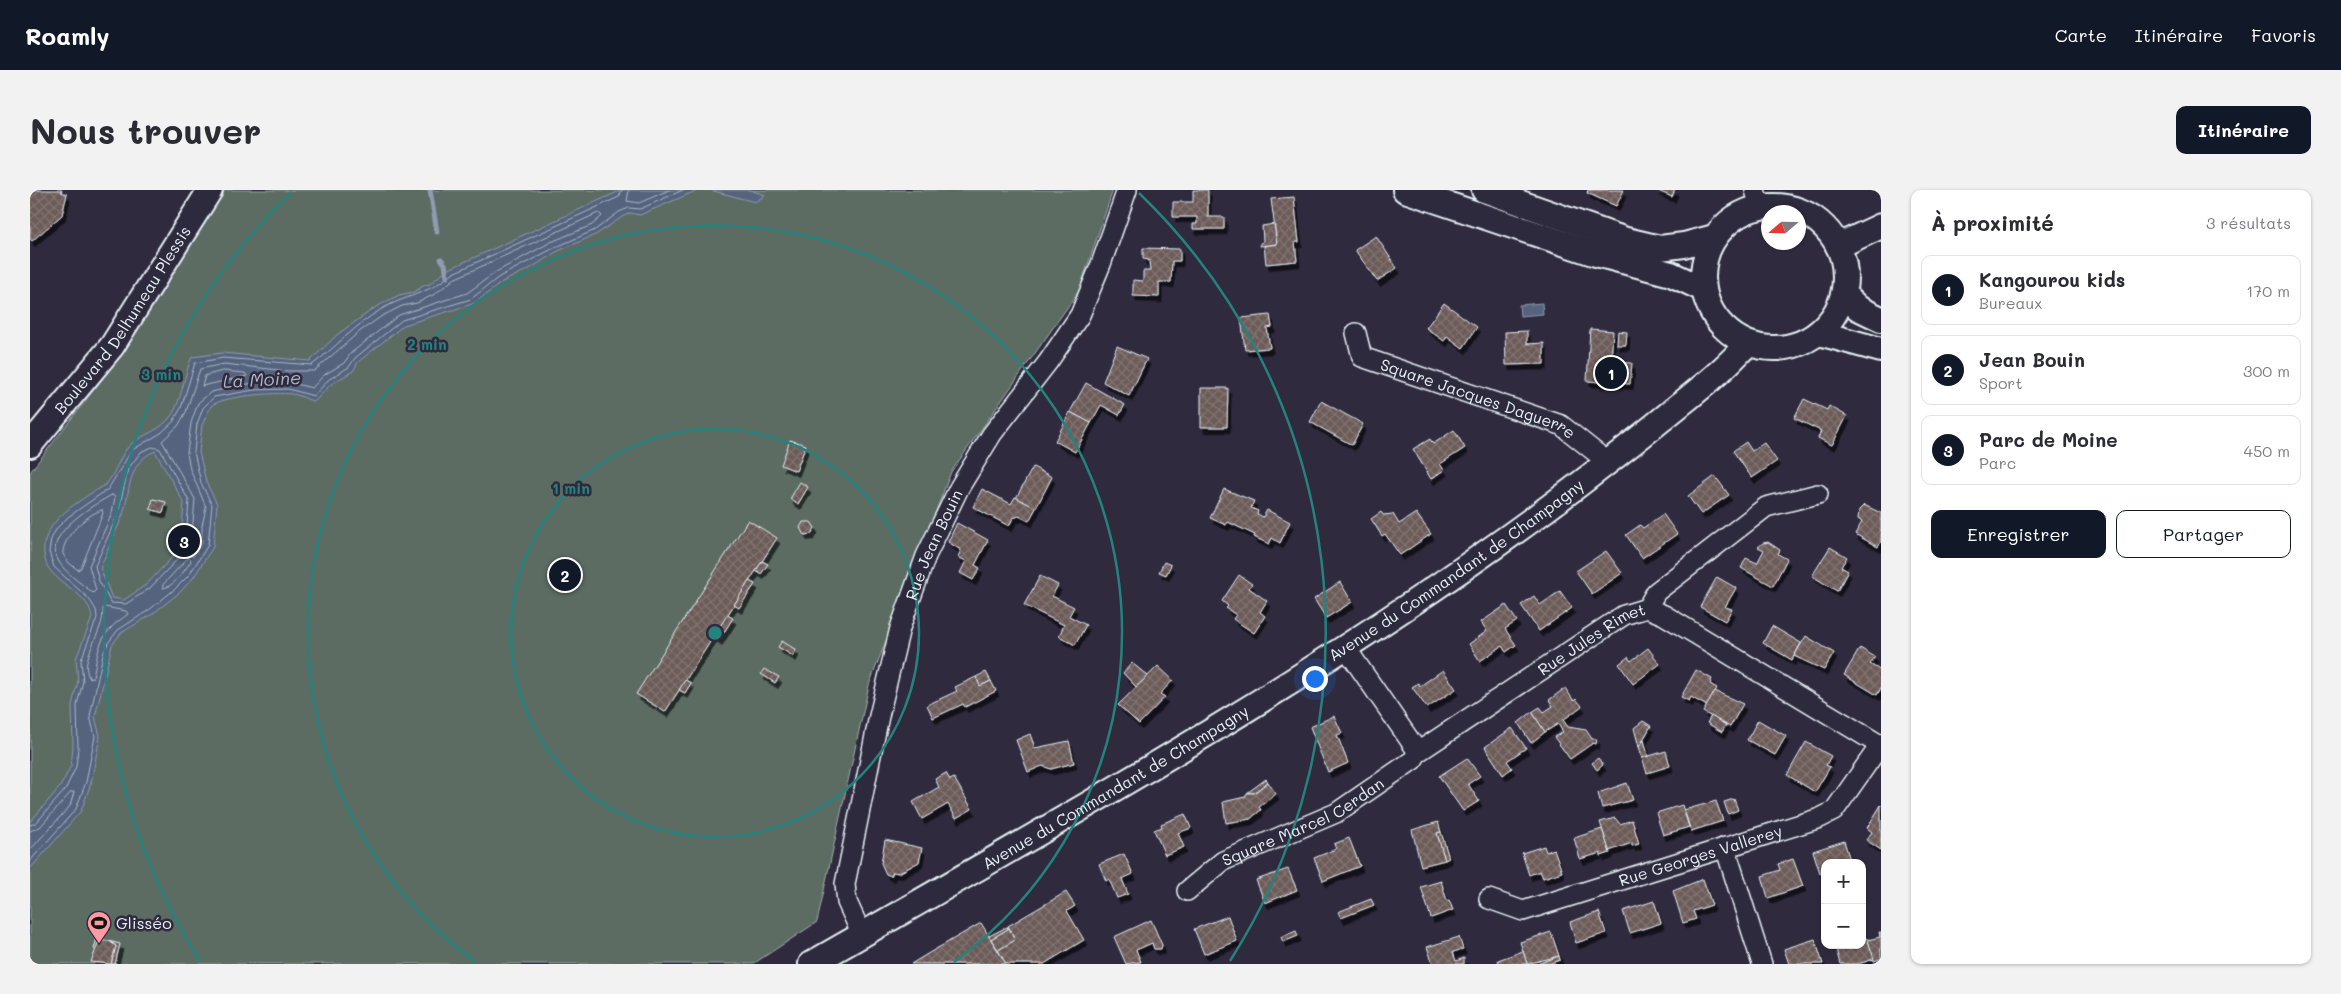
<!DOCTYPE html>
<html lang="fr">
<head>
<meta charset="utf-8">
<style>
	body { margin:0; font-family:Mali,sans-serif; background:#f2f2f3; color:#2b2b33 }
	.controls { position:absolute; right:15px; bottom:15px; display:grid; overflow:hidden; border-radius:10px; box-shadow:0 1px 4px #0004 }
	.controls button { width:45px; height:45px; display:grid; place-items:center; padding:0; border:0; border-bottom:1px solid #e1e1e2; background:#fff; color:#2b2b33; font:25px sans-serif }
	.compass { position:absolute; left:1731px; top:15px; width:45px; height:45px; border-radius:50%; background:#fff; box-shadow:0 1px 4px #0004; rotate:250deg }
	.you { position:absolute; left:1284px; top:488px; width:18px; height:18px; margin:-12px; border:4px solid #fff; border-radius:50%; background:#1a73e8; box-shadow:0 0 0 8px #1a73e833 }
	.badge { display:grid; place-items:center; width:32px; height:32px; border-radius:50%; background:#111827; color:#fff; font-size:16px; font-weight:700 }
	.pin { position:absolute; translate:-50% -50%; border:2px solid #fff; box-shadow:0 1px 5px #0006 }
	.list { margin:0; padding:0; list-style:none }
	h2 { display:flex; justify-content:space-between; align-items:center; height:65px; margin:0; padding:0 20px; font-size:21px }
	h2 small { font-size:16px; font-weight:400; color:#7c7c81 }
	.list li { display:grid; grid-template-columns:32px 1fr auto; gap:15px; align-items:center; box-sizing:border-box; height:70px; margin:0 10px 10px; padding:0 10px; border:1px solid #e1e1e2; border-radius:10px }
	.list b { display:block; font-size:19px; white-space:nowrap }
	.list p { margin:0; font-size:16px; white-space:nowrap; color:#7c7c81 }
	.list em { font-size:16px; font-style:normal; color:#7c7c81 }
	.actions { display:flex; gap:10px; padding:15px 20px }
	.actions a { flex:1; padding:11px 0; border:1px solid #111827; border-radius:10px; text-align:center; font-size:18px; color:#111827 }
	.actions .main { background:#111827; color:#fff }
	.map { position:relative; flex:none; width:1851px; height:774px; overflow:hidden; border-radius:10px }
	header { display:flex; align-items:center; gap:30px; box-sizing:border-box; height:70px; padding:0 25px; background:#111827; color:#fff }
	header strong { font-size:24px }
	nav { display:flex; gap:28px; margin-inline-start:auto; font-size:18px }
	.intro { display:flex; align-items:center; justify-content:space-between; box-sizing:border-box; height:120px; padding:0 30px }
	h1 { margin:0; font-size:35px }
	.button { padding:12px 22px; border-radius:10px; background:#111827; color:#fff; font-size:18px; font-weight:700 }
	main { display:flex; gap:30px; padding:0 30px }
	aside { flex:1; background:#fff; border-radius:10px; box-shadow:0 1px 4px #0004 }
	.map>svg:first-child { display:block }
</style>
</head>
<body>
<header>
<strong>Roamly</strong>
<nav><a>Carte</a><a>Itinéraire</a><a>Favoris</a></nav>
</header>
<div class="intro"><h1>Nous trouver</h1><a class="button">Itinéraire</a></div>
<main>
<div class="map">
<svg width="1851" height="774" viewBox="0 0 1851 774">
	<defs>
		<pattern id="building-cross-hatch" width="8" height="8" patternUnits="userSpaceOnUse" patternTransform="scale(1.25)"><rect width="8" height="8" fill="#6c5b59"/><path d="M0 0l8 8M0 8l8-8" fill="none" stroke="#817372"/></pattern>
		<filter id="shadow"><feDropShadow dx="3" dy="5.5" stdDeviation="0" flood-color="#0009"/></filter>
	</defs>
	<rect width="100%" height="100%" fill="#2f2a3d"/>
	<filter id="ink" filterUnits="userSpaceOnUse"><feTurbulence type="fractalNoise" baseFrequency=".02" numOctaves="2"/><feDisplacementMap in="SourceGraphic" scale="10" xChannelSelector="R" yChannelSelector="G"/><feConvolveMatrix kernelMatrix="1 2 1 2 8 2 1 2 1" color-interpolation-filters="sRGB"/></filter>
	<g filter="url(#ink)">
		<path fill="#5b6c64" stroke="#a2aeae" d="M195,0h888l-34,101 -128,181 -82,213 -52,237 -64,42h-723v-492l77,-99z"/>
		<g fill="#54637e" stroke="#8f9caf" fill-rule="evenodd">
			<path d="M592,0h76l-58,25 -10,-2 -8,4 -25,17 -41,18 -25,16 -29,14 -27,21 -71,22 -46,37 -5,9 -22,13 -17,18c-7,-3 -14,-7 -22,-8 -16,-2 -70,2 -81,12l-9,19 -3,27 7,30 11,22 -4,43 -20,31 -14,15 -28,22 -30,18 -9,12 -17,72 5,19 -9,47 -10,28 -51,58v-47l30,-35 11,-21 2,-19 -1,-42 6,-24 -2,-22 16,-41c-2,-29 -46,-34 -48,-64 -3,-28 26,-47 46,-60 5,-4 12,-6 16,-10 10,-11 14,-29 24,-39 11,-10 27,-13 38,-25 14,-15 15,-44 24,-63l30,-4 88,8 28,-27 38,-27 23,-12 15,-3 11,-7 5,-1 17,-14zM125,261l29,52 -4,46 -33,35 -23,16 -12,-2 -12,-30c7,-17 15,-34 22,-51 9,-24 4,-54 33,-66z"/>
			<path d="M680,0h40l15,5 -10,7z"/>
			<path d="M1512,113l1,11 -23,2 -1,-11z"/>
		</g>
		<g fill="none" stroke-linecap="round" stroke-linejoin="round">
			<g stroke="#adb8c7" stroke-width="1">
				<path d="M599,0l-2,11 12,2 30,-13"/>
				<path d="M569,23l3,3 -10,9 -41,17 -55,30 -29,21 -68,22 -48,38 -7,10 -20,12 -12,13 -24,-6 -35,1 -42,9 -13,11 -7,20 -4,30 3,16 16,38 -4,19v17l-8,13h-4l5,-57 -33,-58 16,-15 8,-14 14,-43 24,-5 64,7h26l45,-39 23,-16 20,-10 15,-3 18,-9 19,-15z"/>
				<path d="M193,181l22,2 2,3 -45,10 3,-10z"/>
				<path d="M123,257l7,2 29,52 -4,50 -35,37 -24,16 -15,-1 -12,-22 -4,-15 23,-52 10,-45 13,-17z"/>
				<path d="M82,305l3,2 -3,16 -23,53 7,24 -3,3c-12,-10 -30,-21 -36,-35 -12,-25 37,-54 55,-63z"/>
				<path d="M72,320l1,3 -22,55 -3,2 -9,-7 -6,-9c-1,-17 24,-40 39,-44z"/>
				<path d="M157,369l3,-1 1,3c-6,9 -17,26 -28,27v-3z"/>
				<path d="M75,417l21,4 2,3c-6,5 -13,9 -18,15 -13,14 -13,31 -17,48l-3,2c-13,-20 15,-46 13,-70z"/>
				<path d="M0,635l6,-2 29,-33 11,-23 2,-19 -1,-43 6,-24 -2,-21 16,-42 -1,-8 -7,-11 -35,-32 -5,-15 2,-13 6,-11 11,-11 40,-28 24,-39 29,-17 12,-11 8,-14 14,-45 28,-5 89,7c23,-17 42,-39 68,-55 25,-15 48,-15 71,-36l168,-77 3,-7"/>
				<path d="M0,641l10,-4 31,-35h3l-4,14 -40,44"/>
				<path d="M0,671l46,-52 10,-27 9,-46 -5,-20 13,-62 5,-11 10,-13 31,-20 26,-21 14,-14 19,-30 4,-40 -11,-22 -7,-31 3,-28 6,-16 11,-11 40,-7 34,-1 26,7 14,-16 21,-13 6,-9 47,-38 69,-21 28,-22 55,-29 41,-18 24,-18 10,-4 11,1 43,-19"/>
			</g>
			<g stroke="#8f9caf" stroke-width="5">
				<path d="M400,0l7,42"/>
				<path d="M411,69l4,5 2,13"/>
			</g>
		</g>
		<g fill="url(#building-cross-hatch)" stroke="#e8f1f8" filter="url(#shadow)">
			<path d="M0,0h32l-1,2 6,2 -5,21 -30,26 -2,-2z"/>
			<path d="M1163,0h15v27h16v12h-31v-5h4v-7h-24v-15h20z"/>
			<path d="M1558,0h36l-8,16 -29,-13z"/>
			<path d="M1626,0h19l-3,7z"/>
			<path d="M1264,7l5,45h-4l2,19 -31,3 -2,-18 13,-2 -6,-45z"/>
			<path d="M1244,34l3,20 -17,2v-3l3,-1 -1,-16z"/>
			<path d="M1346,46l21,32 -20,13 -22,-31z"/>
			<path d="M1113,58l37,1v12h-8l-1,21h-12v15l-26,-1v-16l10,1v-10h7l-1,-11 -6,-1z"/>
			<path d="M1414,113l33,24 -14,21 -16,-12 -3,5 -18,-13z"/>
			<path d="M1240,125l2,12 -5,1 3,20 -25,2 -4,-32z"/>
			<path d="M1560,139l23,2 -2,31 21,1 -2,21 -43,-3z"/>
			<path d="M1497,141v13l17,-1v21l-38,1 -1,-33z"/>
			<path d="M1588,141l9,1 -1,13h-9z"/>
			<path d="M1087,156l30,13 -18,37 -26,-14z"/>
			<path d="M1056,193l39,22 -6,10 -18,-10 -10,18 -21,-11z"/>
			<path d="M1171,198h27l-1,39h-26z"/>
			<path d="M1774,209l23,11 2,-4 18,10 -15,29 -14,-7 3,-7 -27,-13z"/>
			<path d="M1291,211l42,23 -11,21 -42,-23z"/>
			<path d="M1040,222l21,11 -16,29 -20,-11z"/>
			<path d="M1424,240l11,18 -25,16 4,6 -13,9 -18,-30 17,-10 3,5z"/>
			<path d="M760,250l16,5 -10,26 -15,-6z"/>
			<path d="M1716,252l6,9 12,-8 13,18 -25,17 -19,-27z"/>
			<path d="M1003,277l19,10 -16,31 -20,-10z"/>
			<path d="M1685,286l14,19 -28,19 -13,-18z"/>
			<path d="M770,292l8,5 -10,17 -8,-5z"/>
			<path d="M952,299l29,15 4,-7 21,11 -7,13 -10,-5 -6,2 -4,8 -36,-19z"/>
			<path d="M1194,299l30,12 -3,7 7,3 -1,3 6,3 4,-7 23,12 -10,21 -8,-5 -3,6 -15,-7 1,-2 -27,-13 -2,3 -16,-7z"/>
			<path d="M123,309l13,3 -3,11 -13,-4z"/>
			<path d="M1834,315l17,8v29l-3,5 -23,-13 7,-12 -4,-3 1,-9z"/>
			<path d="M1351,322l2,3 10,-1 6,10 17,-11 15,21 -31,21 -15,-21 -3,2 -11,-17z"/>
			<path d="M1633,324l14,20 -35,24 -16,-23 14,-10 3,3z"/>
			<path d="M718,330l29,18 -112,174 -29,-18z"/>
			<path d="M773,332h8l4,6 -4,6 -7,1 -4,-7z"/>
			<path d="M927,333l31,17 -13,25 5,3 -7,12 -13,-7 6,-12 -8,-4 3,-7 -13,-8z"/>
			<path d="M1738,352l12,8 -2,4 9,5 -14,27 -32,-18 5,-10 11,5 7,-13 -6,-3 5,-4z"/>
			<path d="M1800,357l17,10 -6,10 7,4 -11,20 -25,-15z"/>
			<path d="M1576,361l16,22 -30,21 -16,-23z"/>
			<path d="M732,371l6,3 -7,10 -5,-3z"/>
			<path d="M1134,372l7,3 -5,10 -7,-3z"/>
			<path d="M1209,385l13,9 -3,4 18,13 -7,11 5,4 -11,17 -21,-14 3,-4 -10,-7 2,-2 -6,-5z"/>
			<path d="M1010,386l18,9 -6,11 22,11 -5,9 17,9 -11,20 -16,-9 5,-11 -40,-20z"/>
			<path d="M1687,387l19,11 -11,19 7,2 -7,12 -25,-14z"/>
			<path d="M719,391l6,3 -16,24 -5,-3z"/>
			<path d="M1310,392l12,20 -26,16 -12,-19z"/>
			<path d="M1530,401l12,17 -33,23 -18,-26 13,-9 6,9z"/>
			<path d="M1476,415l11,16 -12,8 11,16 -10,7 -4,-6 -22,15 -11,-17 18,-13 -6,-9z"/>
			<path d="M697,425l6,3 -14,22 -5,-4z"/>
			<path d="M1742,436l29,17 -9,17 -29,-17z"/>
			<path d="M1776,446l28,17 -10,17 -30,-14z"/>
			<path d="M752,451l14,9 -3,6 -15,-9z"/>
			<path d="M1618,458l12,16 -27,20 -14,-20 9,-7 3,4z"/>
			<path d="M1830,458l15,9 -5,7 11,7v17l-4,7 -33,-20z"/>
			<path d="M1102,473l16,13 -12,11 -13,-14z"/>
			<path d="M1128,476l15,14 -13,14 5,3 -26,27 -21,-19z"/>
			<path d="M734,479l15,8 -4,6 -14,-9z"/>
			<path d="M1413,480l13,19 -29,19 -15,-21 6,-4 2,3z"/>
			<path d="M1666,480l16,9 -2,5 7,4 -10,18 -16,-9 -2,4 -8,-4z"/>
			<path d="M956,482l5,9 -11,5 -4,-9z"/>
			<path d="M946,487l4,9 11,-5 5,10 -31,16 -2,-3 -30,14 -6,-13 30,-14 -2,-4z"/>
			<path d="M655,490l6,3 -6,10 -6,-3z"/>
			<path d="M1535,498l9,13 2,-2 6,7 -19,14 5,7 18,3 6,9h5l-1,5 -3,-1 -23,16 -16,-22 9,-5 -5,-8 -13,8 -13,-20 8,-5 4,5 9,-6 -4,-6z"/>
			<path d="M1685,501l28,13 -13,23 -27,-15z"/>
			<path d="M1502,522l13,20 -14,11 -13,-20z"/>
			<path d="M1304,526l8,17 -5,2 11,28 -20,9 -18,-45z"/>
			<path d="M1681,526l15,9 -4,7 -15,-9z"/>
			<path d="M1728,530l28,16 -11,19 -28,-15z"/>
			<path d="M1613,531l8,5 -12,21 -5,-19z"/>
			<path d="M1482,538l14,20 -19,13 5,7 -9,7 -18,-28z"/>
			<path d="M1000,544l5,14 34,-7 5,22 -23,6 -9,-3 -14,6 -12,-32z"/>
			<path d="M1614,550l4,16 -6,2 -3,-11z"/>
			<path d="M1776,552l25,14 -5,9 4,2 -15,25 -28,-17z"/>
			<path d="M1636,561l4,15 -23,7 -5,-15z"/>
			<path d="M1437,568l13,18 -12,8 11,17 -16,10 -24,-35z"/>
			<path d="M1568,568l5,7 -6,5 -5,-7z"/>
			<path d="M916,583l4,7 4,-2 18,31 -16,9 -8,-14 -26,15 -9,-17 26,-15 -4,-8z"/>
			<path d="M1236,589l2,3 -14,11h-7z"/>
			<path d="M1238,592l8,12 -17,13 2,3 -11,9 -24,4 -3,-21 22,-5 2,-4h7z"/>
			<path d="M1597,593l6,17 -31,8 -4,-15z"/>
			<path d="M1704,609l4,11 -10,4 -4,-12z"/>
			<path d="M1686,611l7,20 -32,10 -7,-21z"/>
			<path d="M1652,615l7,22 -26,8 -7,-22z"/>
			<path d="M1851,615v45l-15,-10 6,-8 -5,-4z"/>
			<path d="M1155,624l6,14 -13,5 6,14 -19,8 -11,-25 8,-3 -1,-3z"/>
			<path d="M1585,628l5,6 12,-4 7,24 -7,2v-3l-23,8 -9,-29z"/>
			<path d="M1408,632l3,10 -4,1 8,27 -24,6 -9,-36z"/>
			<path d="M1572,639l8,24 -9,3v-3l-21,6 -6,-21z"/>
			<path d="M1411,642l8,26 -4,2 -8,-27z"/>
			<path d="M1319,648l11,28 -37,15 -9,-23 22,-9 -2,-5z"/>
			<path d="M855,650l37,8 -3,14 -20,11 -6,-1 -2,4 -5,-2 -5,-11z"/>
			<path d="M1814,651l7,22h-26v8l-5,2 -7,-22z"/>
			<path d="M1514,656l2,6 8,-3 8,23 -19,6 -3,-7 -11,4 -7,-22z"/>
			<path d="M1094,664l9,20 -11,5 6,15 -11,4 -8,-19 -3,2 -7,-17z"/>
			<path d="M1763,669l10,27 -35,12 -6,-22 18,-6 -2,-6z"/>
			<path d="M1258,679l9,21 -32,13 -9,-23z"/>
			<path d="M1673,689l9,26 -19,6 3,8 -13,4 -10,-32z"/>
			<path d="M1411,691l6,20 2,-1 4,10 -22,8 -10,-31z"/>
			<path d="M1036,702l9,14 -8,5 17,29 -40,24h-38l-8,-14 17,-10 -7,-14z"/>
			<path d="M1341,709l3,6 -33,13 -3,-6z"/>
			<path d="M1624,711l7,22 -31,10 -7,-22z"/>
			<path d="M1569,722l7,21 -30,10 -6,-21z"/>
			<path d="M1198,726l9,25 -33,13 -10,-25z"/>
			<path d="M1121,730l11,25 -1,4h-7l-2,-6 -16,7 5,12 -15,2 -12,-27z"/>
			<path d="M951,733l25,41h-95l18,-11z"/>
			<path d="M978,736l7,14 -17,10 -7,-11 17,-10z"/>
			<path d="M977,737l1,2 -17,10 -2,-3z"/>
			<path d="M1266,741l2,5 -15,6 -2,-5z"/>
			<path d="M1521,742l8,24 -32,8 -7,-22z"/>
			<path d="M1849,742h2v27l-7,2 -6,-21 12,-3z"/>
			<path d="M1429,747l4,12 -10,3 3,9 8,-3v6h-31l-6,-17z"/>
			<path d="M67,748l23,6 -5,20h-4l5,-18 -7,-5h-10l-3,9 -2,-1z"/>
			<path d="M1837,748l7,21 -16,5h-18l-4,-15 10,-4h16v-5z"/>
			<path d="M1785,749l8,25h-34l-5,-15z"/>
			<path d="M69,751h10l7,5 -5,18 -20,-2z"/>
			<path d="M1493,761l4,13h-28l-1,-4z"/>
			<path d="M1529,766l1,4 -12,4h-10z"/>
		</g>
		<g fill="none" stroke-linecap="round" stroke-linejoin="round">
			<g stroke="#e8f1f8" stroke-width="22">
				<g id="minor">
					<path d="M1725,0l5,17"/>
					<path id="s1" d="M1326,143l6,24 199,68 48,38"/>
					<path d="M1617,418l9,-16 110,-85 52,-13"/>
					<path id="s2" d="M1316,458l72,104 206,-137 23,-7 17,7 216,130"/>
					<path d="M1695,657l37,117"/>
					<path id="s3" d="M1157,701l36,-30 113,-48 77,-53 5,-8"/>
					<path id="s4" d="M1459,709l34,12 297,-93 14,-7 47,-67"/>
					<path id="s5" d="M832,745l-15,-33 -2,-18 34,-168 21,-88 26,-72 33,-68 33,-54 56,-72 32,-47 21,-51 26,-74"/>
				</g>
			</g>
			<g stroke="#e8f1f8" stroke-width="28">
				<g id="major">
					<path d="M1375,0l191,64 75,20 32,15"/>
					<path d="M1454,0l142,50 34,8 24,-3 30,-8"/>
					<circle cx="1744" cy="87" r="71"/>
					<path d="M1808,56l43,-20"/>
					<path d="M1814,104l14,14 23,11"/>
					<path d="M1789,143l62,17"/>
					<path id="s6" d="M0,255l82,-99 98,-156"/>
					<path id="s7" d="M781,774c247,-142 496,-280 726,-448 46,-34 90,-68 134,-104 27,-22 53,-42 76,-68"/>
				</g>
			</g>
			<use href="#minor" stroke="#2f2a3d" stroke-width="19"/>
			<use href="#major" stroke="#2f2a3d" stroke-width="24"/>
		</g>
	</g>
	<g fill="none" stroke="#25827c" stroke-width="2.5">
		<circle cx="685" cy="443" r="204"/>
		<path d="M446 772A407 407 0 1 1 924 772"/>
		<path d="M170 771A611 611 0 0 1 261 3M1109 3A611 611 0 0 1 1200 771"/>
	</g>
	<defs>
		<g id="stadium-pin" transform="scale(1.25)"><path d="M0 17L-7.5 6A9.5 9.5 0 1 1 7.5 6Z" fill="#ff9aa2" stroke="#2f2a3d"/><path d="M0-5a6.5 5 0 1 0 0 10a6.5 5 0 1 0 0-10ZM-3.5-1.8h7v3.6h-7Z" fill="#111"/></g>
	</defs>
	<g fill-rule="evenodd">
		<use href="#stadium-pin" x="69" y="733"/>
	</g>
	<g text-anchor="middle" stroke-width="5" stroke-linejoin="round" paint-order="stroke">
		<g font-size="16" fill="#e8f1f8" stroke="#2f2a3d">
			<text dy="6" stroke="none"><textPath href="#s6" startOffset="156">Boulevard Delhumeau Plessis</textPath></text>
			<text dy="6" stroke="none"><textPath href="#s1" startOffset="148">Square Jacques Daguerre</textPath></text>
			<text dy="6" stroke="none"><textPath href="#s5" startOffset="406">Rue Jean Bouin</textPath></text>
			<text dy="6" stroke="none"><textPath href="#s7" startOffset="756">Avenue du Commandant de Champagny</textPath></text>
			<text dy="6" stroke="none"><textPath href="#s2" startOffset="334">Rue Jules Rimet</textPath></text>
			<text dy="6" stroke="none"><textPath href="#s7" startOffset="352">Avenue du Commandant de Champagny</textPath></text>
			<text dy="6" stroke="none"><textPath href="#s3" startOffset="136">Square Marcel Cerdan</textPath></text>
			<text dy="6" stroke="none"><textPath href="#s4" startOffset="222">Rue Georges Vallerey</textPath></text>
		</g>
		<g font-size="16" fill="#e8f1f8" stroke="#2f2a3d" text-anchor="start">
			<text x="86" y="739">Glisséo</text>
		</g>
		<g font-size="18" font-style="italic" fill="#adb8c7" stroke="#2f2a3d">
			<text transform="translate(232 190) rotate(-3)" y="6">La Moine</text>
		</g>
	</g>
	<circle cx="685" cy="443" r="8" fill="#25827c" stroke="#2f2a3d" stroke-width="2.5"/>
	<g font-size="15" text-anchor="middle" font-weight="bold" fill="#25827c" stroke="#2f2a3d" stroke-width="5" stroke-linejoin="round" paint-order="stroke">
		<text x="397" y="160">2 min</text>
		<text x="131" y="190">3 min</text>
		<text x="541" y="304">1 min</text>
	</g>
</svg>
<div class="controls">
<button>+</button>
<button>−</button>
</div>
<svg class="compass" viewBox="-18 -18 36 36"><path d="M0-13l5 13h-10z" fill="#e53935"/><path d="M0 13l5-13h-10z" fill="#7c7c81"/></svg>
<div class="you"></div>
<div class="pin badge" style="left:1581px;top:183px">1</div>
<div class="pin badge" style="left:535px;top:385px">2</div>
<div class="pin badge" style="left:154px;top:351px">3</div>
</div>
<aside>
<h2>À proximité<small>3 résultats</small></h2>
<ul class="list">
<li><span class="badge">1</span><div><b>Kangourou kids</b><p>Bureaux</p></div><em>170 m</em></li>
<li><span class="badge">2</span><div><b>Jean Bouin</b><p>Sport</p></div><em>300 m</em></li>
<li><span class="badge">3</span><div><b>Parc de Moine</b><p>Parc</p></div><em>450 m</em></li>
</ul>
<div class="actions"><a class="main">Enregistrer</a><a>Partager</a></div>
</aside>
</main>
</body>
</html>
